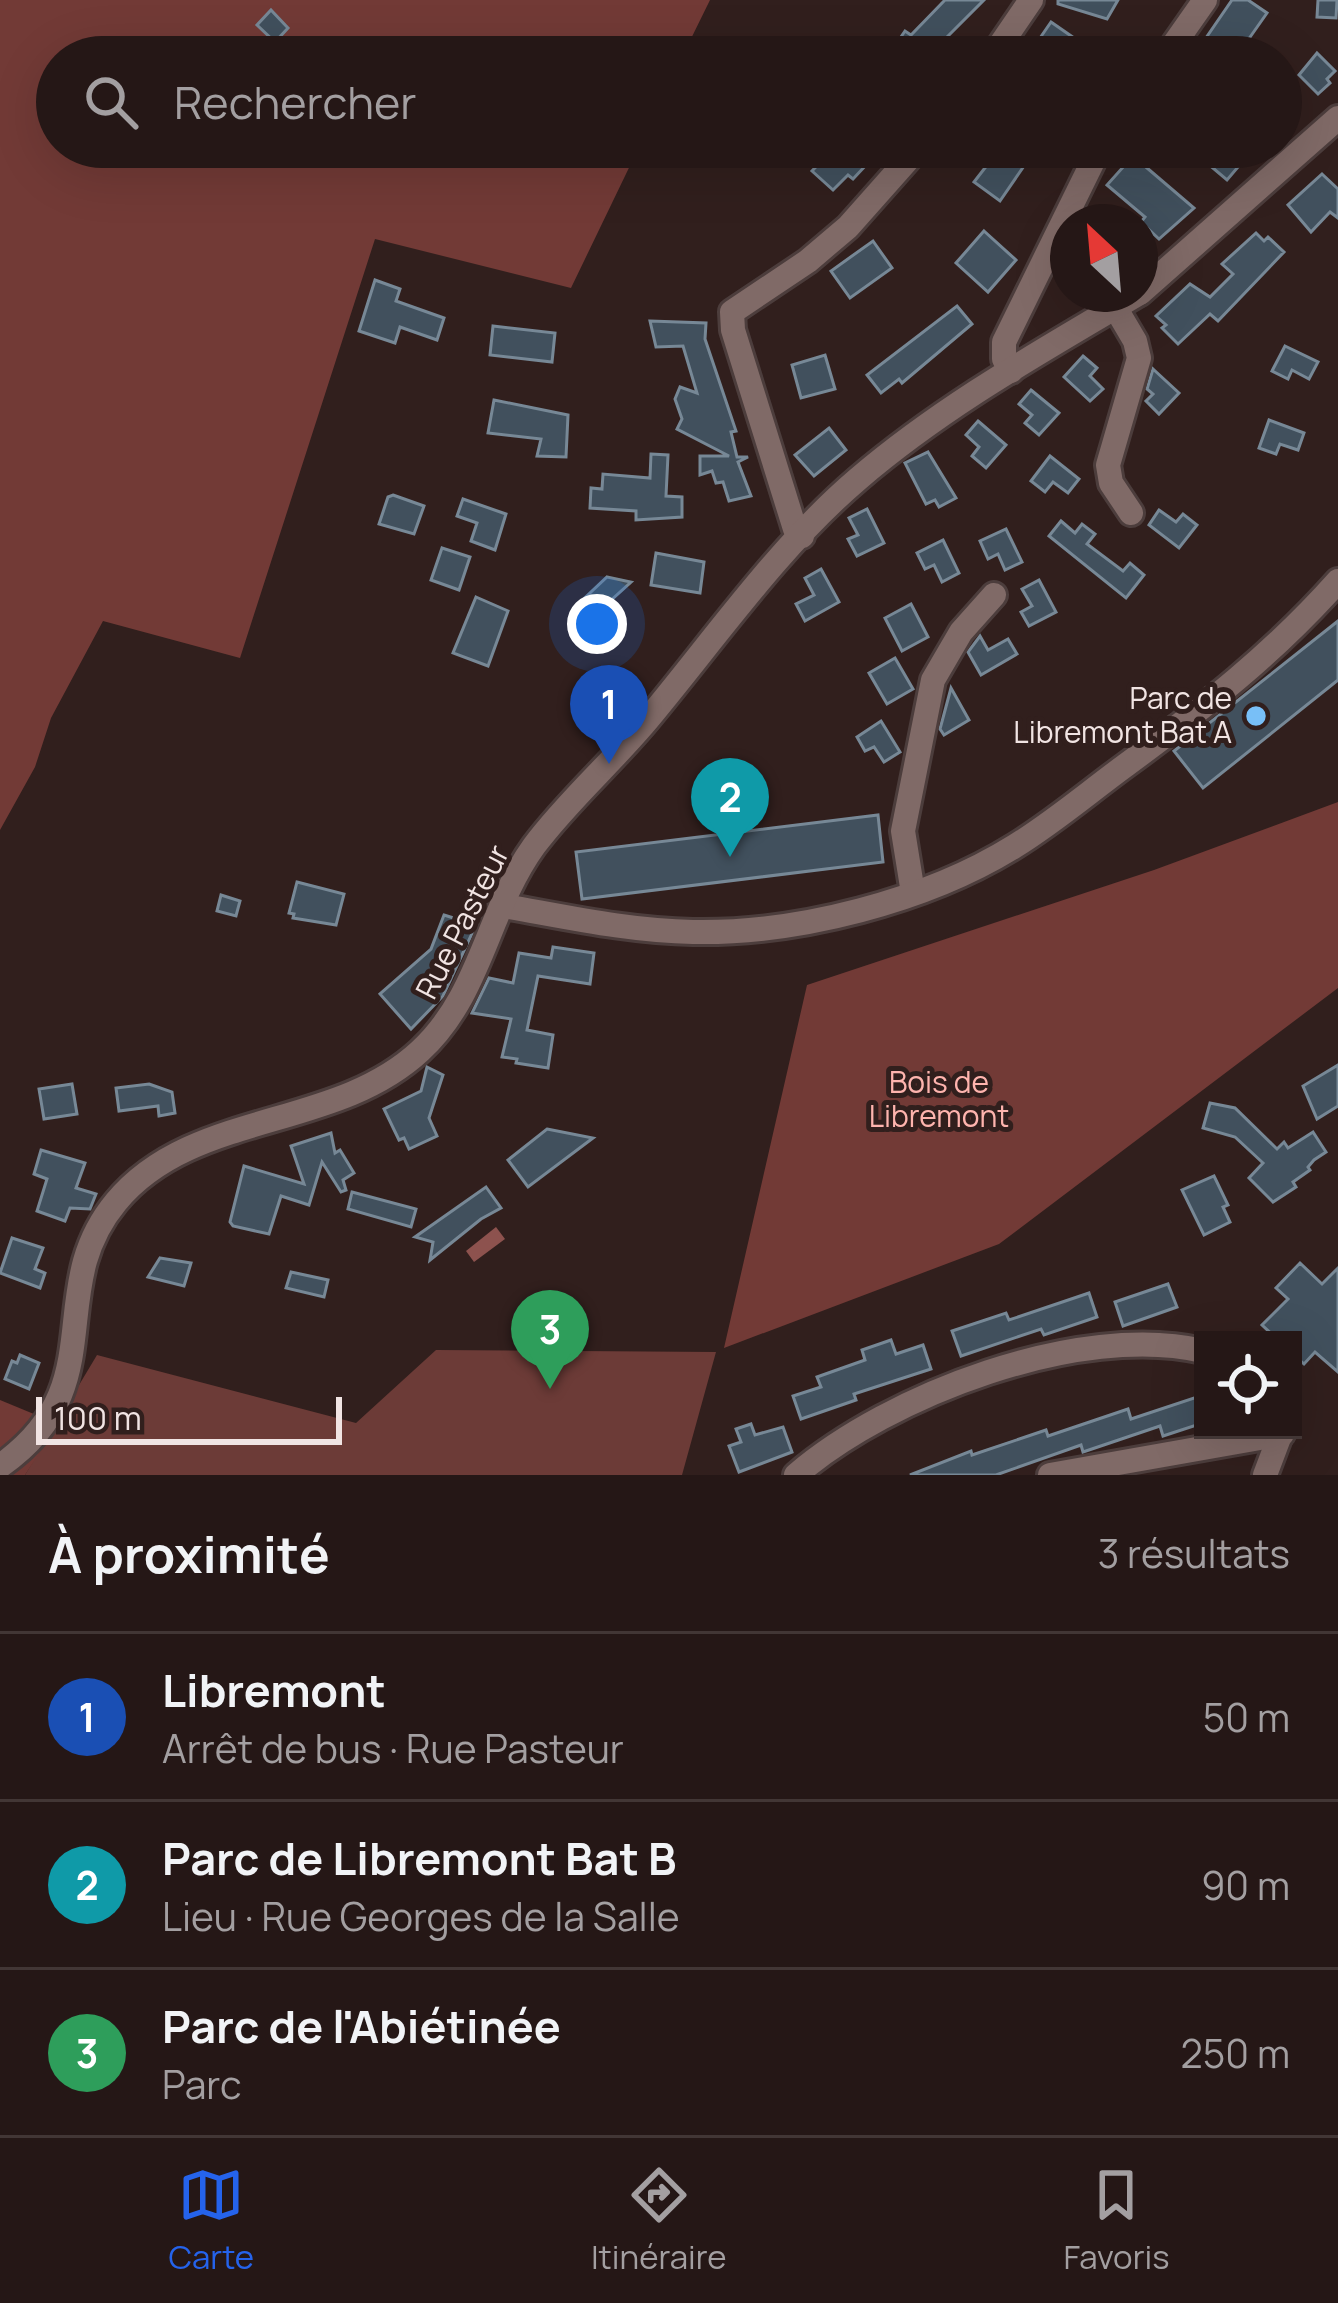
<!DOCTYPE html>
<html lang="fr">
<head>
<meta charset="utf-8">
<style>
	body { margin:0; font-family:Manrope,sans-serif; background:#2d201f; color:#f1f3f6 }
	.controls { position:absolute; right:36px; bottom:36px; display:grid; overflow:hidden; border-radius:0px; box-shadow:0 12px 48px #0002 }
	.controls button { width:108px; height:108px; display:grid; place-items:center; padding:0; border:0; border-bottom:3px solid #423635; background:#251716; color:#f1f3f6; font:60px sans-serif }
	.compass { position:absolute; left:1050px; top:204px; width:108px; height:108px; border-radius:50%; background:#251716; box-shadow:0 12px 48px #0002; rotate:334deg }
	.scale { position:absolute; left:36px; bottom:30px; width:306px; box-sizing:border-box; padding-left:12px; border:6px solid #f1e4e3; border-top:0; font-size:33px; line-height:42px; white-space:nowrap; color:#f1e4e3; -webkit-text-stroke:9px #311f1d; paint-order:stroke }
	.you { position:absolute; left:597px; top:624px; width:42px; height:42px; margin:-30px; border:9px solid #fff; border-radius:50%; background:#1a73e8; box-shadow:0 0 0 18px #1a73e833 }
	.badge { display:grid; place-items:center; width:78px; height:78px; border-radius:50%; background:#2563eb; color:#fff; font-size:39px; font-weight:700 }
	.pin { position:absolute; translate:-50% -99px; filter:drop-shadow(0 3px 6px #0008) }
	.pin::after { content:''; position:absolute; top:63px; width:42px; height:36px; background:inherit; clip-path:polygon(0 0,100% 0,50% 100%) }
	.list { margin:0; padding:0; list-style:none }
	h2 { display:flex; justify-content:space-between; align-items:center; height:156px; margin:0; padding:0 48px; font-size:51px }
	h2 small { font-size:39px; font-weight:400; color:#a39fa1 }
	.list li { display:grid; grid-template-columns:78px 1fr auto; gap:36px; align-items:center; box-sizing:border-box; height:168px; padding:0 48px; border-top:3px solid #423635 }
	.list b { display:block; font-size:45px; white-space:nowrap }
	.list p { margin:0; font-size:39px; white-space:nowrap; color:#a39fa1 }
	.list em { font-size:39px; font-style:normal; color:#a39fa1 }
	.icon { flex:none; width:66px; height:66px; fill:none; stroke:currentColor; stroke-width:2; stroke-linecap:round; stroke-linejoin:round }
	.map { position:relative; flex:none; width:1338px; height:1475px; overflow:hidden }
	.search { position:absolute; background:#251716; box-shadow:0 12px 48px #0002; left:36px; right:36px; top:36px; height:132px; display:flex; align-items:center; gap:30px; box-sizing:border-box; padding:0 42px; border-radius:66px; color:#a39fa1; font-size:45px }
	.sheet { height:660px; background:#251716 }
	nav { display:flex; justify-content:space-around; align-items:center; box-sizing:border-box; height:168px; border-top:3px solid #423635; background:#251716; font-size:33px; color:#a39fa1 }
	nav a { display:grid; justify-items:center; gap:6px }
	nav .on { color:#2563eb }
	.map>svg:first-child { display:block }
</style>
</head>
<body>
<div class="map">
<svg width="1338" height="1475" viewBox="0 0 1338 1475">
	<rect width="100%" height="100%" fill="#311f1d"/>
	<path fill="#6c3b37" d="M436,1350l280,2 -34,123h-657l72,-120 259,68z"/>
	<g fill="#723a36">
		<path d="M0,0h710l-28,57h-625v90h582l-68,141 -196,-49 -135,419 -137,-37 -52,97 -16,49 -35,63z"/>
		<path d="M1338,802v186l-339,256 -275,104 83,-363 347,-115z"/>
		<path d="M0,1400l58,24 -33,51h-25z"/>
	</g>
	<path fill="#8d524e" d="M496,1227l9,12 -31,23 -8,-11z"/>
	<g fill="#41505d" stroke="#778896" stroke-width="3">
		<path d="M945,0h39l-57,57h-25l-10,-7 13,-19 6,4z"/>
		<path d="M1058,0h60l-11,19 -49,-15z"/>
		<path d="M1232,0h16l19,13 -31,44h-29l-10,-6z"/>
		<path d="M1318,0h19l-1,18 -19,-1z"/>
		<path d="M271,10l17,18 -13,14 -18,-17z"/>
		<path d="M1051,22l23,16 -13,19h-34z"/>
		<path d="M1317,53l18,18 -8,8 3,4 -12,11 -19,-19z"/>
		<path d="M835,147h48l-30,32 -5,-4 -15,15 -21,-19z"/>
		<path d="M989,147h48l-37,54 -26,-19 14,-18 -7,-5z"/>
		<path d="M1221,147h34l-28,33 -20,-17z"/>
		<path d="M1133,156l61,52 -35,31 -18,-17 4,-5 -38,-32z"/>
		<path d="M1322,174l16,15v29l-8,-6 -19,20 -23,-27z"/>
		<path d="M984,231l32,29 -28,32 -32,-29z"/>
		<path d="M1256,233l8,8 4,-4 16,15 -66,69 -8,-7 -32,30 -16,-16 4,-3 -10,-9 34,-32 20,13 23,-23 -11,-10z"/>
		<path d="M873,241l19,27 -42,30 -19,-27z"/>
		<path d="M375,280l25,9 -4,12 48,17 -7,22 -37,-13 -5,16 -36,-12z"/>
		<path d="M957,306l15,18 -70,59 -3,-4 -18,14 -14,-18z"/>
		<path d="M650,321l56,2 -1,16 31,92 -5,1 6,25h11l-10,5 13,34 -22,5 -6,-19 -7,1 -4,-12 -12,4v-19h29l-52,-27 5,-10 -7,-20 5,-12 17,6 -14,-47 -27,1z"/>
		<path d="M493,326l62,7 -3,29 -62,-7z"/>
		<path d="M1285,346l33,16 -9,17 -17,-9 -4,9 -16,-8z"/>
		<path d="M825,355l10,34 -34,9 -9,-33z"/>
		<path d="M1083,356l14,12 -7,8 13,13 -13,12 -26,-24z"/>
		<path d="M1153,369l26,24 -20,21 -13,-13 7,-7 -6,-5z"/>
		<path d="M1031,390l28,23 -20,22 -14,-12 7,-8 -13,-11z"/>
		<path d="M494,400l74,15 -2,42 -29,-1 4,-17 -53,-6z"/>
		<path d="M1269,420l35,13 -6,17 -18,-6 -4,10 -17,-6z"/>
		<path d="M978,421l28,24 -20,23 -14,-12 7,-9 -13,-12z"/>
		<path d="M829,428l17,22 -32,26 -19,-21z"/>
		<path d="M928,452l28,46 -17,9 -4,-7 -9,4 -21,-41z"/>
		<path d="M651,454l17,1 -2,41 16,1v20l-46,3v-9l-46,-3 1,-20 11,1 1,-15 47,4z"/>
		<path d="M1050,456l29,23 -11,14 -15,-11 -8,10 -14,-11z"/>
		<path d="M393,495l31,11 -10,28 -35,-10 9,-27z"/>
		<path d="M463,499l43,15 -11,36 -24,-9 6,-18 -20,-7z"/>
		<path d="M867,509l17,34 -27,13 -9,-17 10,-4 -9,-17z"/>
		<path d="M1159,510l17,12 7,-8 14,11 -18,23 -30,-23z"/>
		<path d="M1061,521l14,12 7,-9 13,10 -8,10 36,27 7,-8 14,12 -18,23 -77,-62z"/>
		<path d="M1006,529l16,33 -17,8 -7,-16 -10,5 -8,-18z"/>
		<path d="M943,540l16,33 -17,9 -8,-17 -9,4 -8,-16z"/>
		<path d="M442,548l28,9 -11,33 -28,-10z"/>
		<path d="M656,553l48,9 -4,31 -49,-8z"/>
		<path d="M821,569l18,33 -34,19 -9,-17 18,-9 -9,-17z"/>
		<path d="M607,577l24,5 -44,40 -13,-14z"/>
		<path d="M1039,580l17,32 -27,14 -8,-14 11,-6 -10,-17z"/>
		<path d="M476,597l32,14 -20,55 -35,-13z"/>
		<path d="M911,604l17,33 -26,14 -17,-33z"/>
		<path d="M1338,621v59l-135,108 -29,-37z"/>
		<path d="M980,636l8,14 20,-11 9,15 -36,21 -13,-23z"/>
		<path d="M895,658l18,31 -26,15 -18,-31z"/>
		<path d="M951,688l18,32 -25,15 -4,-6z"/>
		<path d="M881,721l19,31 -16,10 -10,-15 -9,4 -8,-14z"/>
		<path d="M878,815l5,47 -301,37 -6,-47z"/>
		<path d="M297,882l47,12 -8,31 -43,-7 1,-4 -5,-1z"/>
		<path d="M221,895l19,6 -4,15 -19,-5z"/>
		<path d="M444,915l32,10 -33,71 -32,33 -31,-35 51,-45z"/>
		<path d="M553,947l41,6 -4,31 -52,-8 -11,54 26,5 -5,33 -32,-5 1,-4 -15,-2 9,-38 -39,-6 17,-35 24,5 6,-30 32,5z"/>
		<path d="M1338,1065v41l-21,13 -14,-33z"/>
		<path d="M427,1067l16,8 -14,43 8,18 -28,13 -5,-11 -5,2 -15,-31 37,-18z"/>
		<path d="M72,1084l5,30 -33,5 -5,-30z"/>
		<path d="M149,1084l23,8 3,21 -16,3 -1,-10 -39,5 -3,-23z"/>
		<path d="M1210,1103l25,5 42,41 7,-7 4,6 25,-16 13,20 -12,8 -6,7 2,3 -17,12 3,5 -23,15 -24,-24 14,-15 -28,-26 -32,-9z"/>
		<path d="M547,1129l46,9 -65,49 -20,-27z"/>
		<path d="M331,1133l4,20 5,-3 14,23 -11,7 3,10 -5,2 -19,-30 -13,43 -28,-9 -12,38 -36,-8 -3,-4 14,-56 60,18 -13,-38z"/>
		<path d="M41,1150l44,13 -9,25 20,6 -6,15 -20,-1 -5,13 -28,-10 10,-32 -13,-5z"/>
		<path d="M1214,1176l14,29 -5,2 7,15 -26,13 -22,-45z"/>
		<path d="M486,1187l15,21 -20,11 -51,41 3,-18 -18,-5z"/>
		<path d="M352,1192l64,17 -5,18 -63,-18z"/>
		<path d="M12,1238l31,10 -8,21 10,4 -5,15 -40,-15z"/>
		<path d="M160,1258l31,5 -7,23 -36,-9z"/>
		<path d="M1300,1263l22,21 16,-16v104l-23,-20 -11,12 -11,-10v-14h-15l-16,-15 26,-26 -12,-11z"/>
		<path d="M291,1272l37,8 -4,17 -38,-9z"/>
		<path d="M1168,1284l9,23 -54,19 -8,-24z"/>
		<path d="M1089,1293l8,24 -53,18 -3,-6 -80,27 -9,-25 54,-18 3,7z"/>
		<path d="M891,1340l5,14 27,-9 8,24 -77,25 2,6 -55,19 -8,-23 28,-9 -4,-10 48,-17 -3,-10z"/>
		<path d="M20,1355l19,8 -10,26 -24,-10 7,-18 5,2z"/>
		<path d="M1203,1395v28l-40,13 -3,-10 -77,26 -2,-7 -85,30h-86l61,-24 1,4 74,-25 2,6 80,-27 3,10z"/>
		<path d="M751,1424l4,11 28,-8 9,25 -53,20 -10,-26 12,-4 -5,-13z"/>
	</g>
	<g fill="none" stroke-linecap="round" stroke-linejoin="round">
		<g stroke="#4c3d3c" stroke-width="30">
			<g id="minor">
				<path d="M992,57l39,-57"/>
				<path d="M1165,57l40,-57"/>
				<path d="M1140,293l198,-175"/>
				<path d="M1115,307l20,34 4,17 -31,107 3,18 20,30"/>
				<path d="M1011,371l-7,-12v-17l96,-195"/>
				<path d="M802,536l-7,-7 -62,-199 -1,-18 76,-51 40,-34 71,-80"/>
				<path d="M913,893l-10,-62 30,-151 28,-48 33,-37"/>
				<path d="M504,906c63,11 126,25 189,26 104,2 234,-31 322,-86 39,-24 74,-54 111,-81 79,-58 147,-111 212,-184"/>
				<path d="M0,1466c115,-80 42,-175 116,-264 76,-92 218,-71 304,-151 61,-56 67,-140 114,-205 32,-43 74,-80 109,-121 69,-82 133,-176 215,-246 85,-73 184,-128 280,-185"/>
				<path d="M796,1475c93,-80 284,-153 407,-124"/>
				<path d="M1050,1475l232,-41"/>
				<path d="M1265,1475l17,-45"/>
			</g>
		</g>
		<use href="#minor" stroke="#806a67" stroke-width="24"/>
	</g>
	<circle fill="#78bff7" stroke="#311f1d" stroke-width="4.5" cx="1256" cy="716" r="12"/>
	<g text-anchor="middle" stroke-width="10" stroke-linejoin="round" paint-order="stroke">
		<g font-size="30" fill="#f1e4e3" stroke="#311f1d" text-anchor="end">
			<text x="1232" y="709">Parc de<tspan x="1232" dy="34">Libremont Bat A</tspan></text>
		</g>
		<g font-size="30" fill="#f1e4e3" stroke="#311f1d">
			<text transform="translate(463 922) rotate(-63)" y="10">Rue Pasteur</text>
		</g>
		<g font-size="30" fill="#feb4ae" stroke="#311f1d">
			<text x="939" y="1093">Bois de<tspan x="939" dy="34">Libremont</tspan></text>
		</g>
	</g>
</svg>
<div class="controls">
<button><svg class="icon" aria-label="locate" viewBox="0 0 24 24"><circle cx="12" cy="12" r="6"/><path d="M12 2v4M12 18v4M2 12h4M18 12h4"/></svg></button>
</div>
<svg class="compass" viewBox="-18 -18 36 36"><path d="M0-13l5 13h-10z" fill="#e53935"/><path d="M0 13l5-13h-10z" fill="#a39fa1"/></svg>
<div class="scale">100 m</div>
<div class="you"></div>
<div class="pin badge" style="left:609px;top:764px;background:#1a4fb4">1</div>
<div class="pin badge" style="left:730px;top:857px;background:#0f9aa8">2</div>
<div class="pin badge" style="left:550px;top:1389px;background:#2e9e5b">3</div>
<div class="search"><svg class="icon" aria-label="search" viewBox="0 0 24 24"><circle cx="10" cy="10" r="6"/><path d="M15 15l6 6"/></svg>Rechercher</div>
</div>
<section class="sheet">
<h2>À proximité<small>3 résultats</small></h2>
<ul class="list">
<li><span class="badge" style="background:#1a4fb4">1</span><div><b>Libremont</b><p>Arrêt de bus · Rue Pasteur</p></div><em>50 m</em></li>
<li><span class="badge" style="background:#0f9aa8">2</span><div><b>Parc de Libremont Bat B</b><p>Lieu · Rue Georges de la Salle</p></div><em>90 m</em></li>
<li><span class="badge" style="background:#2e9e5b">3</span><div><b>Parc de l'Abiétinée</b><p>Parc</p></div><em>250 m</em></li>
</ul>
</section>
<nav>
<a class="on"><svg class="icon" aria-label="map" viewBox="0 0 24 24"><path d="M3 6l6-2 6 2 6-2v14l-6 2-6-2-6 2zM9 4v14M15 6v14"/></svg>Carte</a>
<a><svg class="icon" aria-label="directions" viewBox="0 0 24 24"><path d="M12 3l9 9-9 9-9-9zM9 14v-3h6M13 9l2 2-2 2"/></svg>Itinéraire</a>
<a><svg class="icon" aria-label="saved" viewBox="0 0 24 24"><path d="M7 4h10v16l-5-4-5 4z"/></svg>Favoris</a>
</nav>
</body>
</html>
